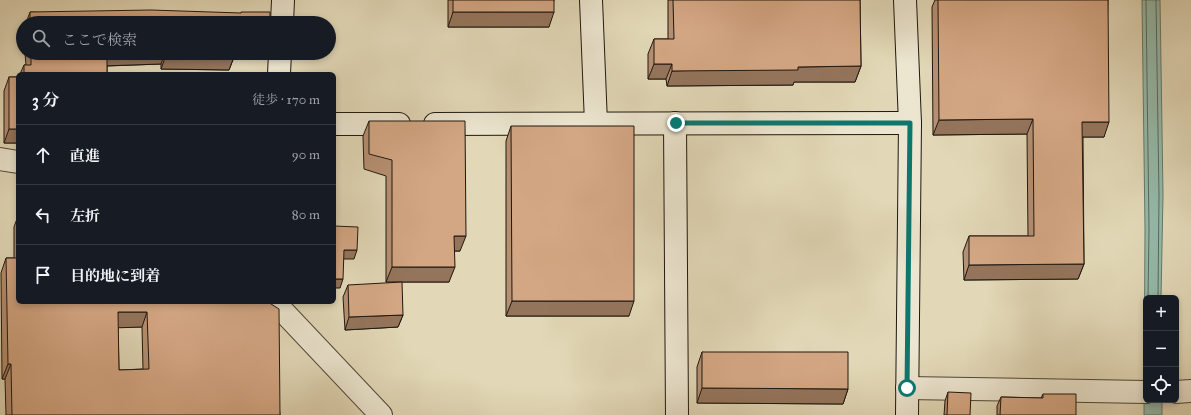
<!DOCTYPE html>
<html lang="ja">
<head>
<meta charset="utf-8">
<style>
	body { margin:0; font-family:"IM FELL Great Primer","Noto Serif JP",serif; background:#20242c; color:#f1f3f6 }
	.controls { position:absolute; right:12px; bottom:12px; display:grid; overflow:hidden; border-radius:6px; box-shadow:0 2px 6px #0003 }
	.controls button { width:36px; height:36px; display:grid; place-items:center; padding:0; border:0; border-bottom:1px solid #363941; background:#171b24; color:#f1f3f6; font:20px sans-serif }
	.stop { position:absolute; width:12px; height:12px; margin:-9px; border:3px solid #0f766e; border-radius:50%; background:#fff }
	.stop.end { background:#0f766e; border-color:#fff; box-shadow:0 1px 4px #0008 }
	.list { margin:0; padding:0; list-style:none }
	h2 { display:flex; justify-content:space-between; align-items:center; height:52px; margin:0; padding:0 16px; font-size:17px }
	h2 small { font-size:13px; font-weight:400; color:#9ea1a6 }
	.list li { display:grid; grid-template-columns:26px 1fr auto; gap:12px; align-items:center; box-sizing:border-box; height:60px; padding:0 16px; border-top:1px solid #363941 }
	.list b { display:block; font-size:15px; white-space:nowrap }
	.list em { font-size:13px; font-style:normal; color:#9ea1a6 }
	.icon { flex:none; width:22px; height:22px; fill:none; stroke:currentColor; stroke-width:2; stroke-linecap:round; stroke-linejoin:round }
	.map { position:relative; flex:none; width:1191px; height:415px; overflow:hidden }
	.search { position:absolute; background:#171b24; box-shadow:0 2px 6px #0003; left:16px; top:16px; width:320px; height:44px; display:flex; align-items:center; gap:10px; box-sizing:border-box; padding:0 14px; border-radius:22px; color:#9ea1a6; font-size:15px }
	.panel { position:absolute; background:#171b24; box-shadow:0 2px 6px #0003; left:16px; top:72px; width:320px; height:232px; border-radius:6px }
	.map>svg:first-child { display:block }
</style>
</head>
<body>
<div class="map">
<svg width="1191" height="415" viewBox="0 0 1191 415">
	<rect width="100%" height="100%" fill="#e2d8b7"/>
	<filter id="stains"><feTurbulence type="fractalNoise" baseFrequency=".005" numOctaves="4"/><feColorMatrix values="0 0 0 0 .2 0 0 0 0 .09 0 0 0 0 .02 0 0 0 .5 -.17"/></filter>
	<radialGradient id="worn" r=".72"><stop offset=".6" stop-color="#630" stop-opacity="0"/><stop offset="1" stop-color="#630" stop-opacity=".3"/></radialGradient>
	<path fill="#95baaa" stroke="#66796c" d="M1142,0h18l3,195 -2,103h-15v102h16v15h-18l1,-186z"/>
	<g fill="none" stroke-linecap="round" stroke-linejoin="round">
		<g stroke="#5a685c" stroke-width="1">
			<path d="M1146,0l3,229 -1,69"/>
			<path d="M1156,0l3,195 -1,103"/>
		</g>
		<g stroke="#504739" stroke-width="24">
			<g id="street">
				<path d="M0,159l18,3"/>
				<path d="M270,302l9,5 102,108"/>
				<path d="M907,388l239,4"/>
				<path d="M1176,392l15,-1"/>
			</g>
		</g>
		<g stroke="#1f170f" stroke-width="24">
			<g id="secondary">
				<path d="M591,0l5,123"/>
				<path d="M905,0l5,123 -3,292"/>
				<path d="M282,23l1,-23"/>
				<path d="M279,74l1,-21"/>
				<path d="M675,123l2,292"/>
				<path d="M334,124h65"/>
				<path d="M435,124l475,-1"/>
				<path d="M279,302v5"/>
			</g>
		</g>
		<use href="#street" stroke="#ece6d0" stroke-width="22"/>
		<use href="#secondary" stroke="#ece6d0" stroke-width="22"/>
	</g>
	<g fill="#b69072" stroke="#1f170f" fill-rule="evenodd">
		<path d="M448,0h106l-5,27h-101z"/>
		<path d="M668,0h192l1,66 -6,16h-61l-1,3 -126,1 -1,-7h-18v-25l6,-15h14z"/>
		<path d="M935,0h173l-4,137h-21l1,127 -6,15 -114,1 -1,-28 6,-16h59l-1,-102 -94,1 -1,-128z"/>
		<path d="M30,12l240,11h-244z"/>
		<path d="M25,53h241l-2,4h-30l-5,13 -68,-1v-5l-54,2v8h-87l4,-9h2z"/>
		<path d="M9,77h9v66h-14v-52z"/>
		<path d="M369,121l91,130h-6l-5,31h-63v-106l-22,-7 -1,-33z"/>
		<path d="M511,126l118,190h-123v-175z"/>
		<path d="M18,216v86h250l12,113h-274l-1,-36h-3l-1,-106 5,-15h8v-31zM118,327h24l1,42 -24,1z"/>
		<path d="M348,285l55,30 -5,12 -53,3 -2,-33z"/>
		<path d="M702,352l146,37 -5,15 -146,-1v-36z"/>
		<path d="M948,392l22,23h-26l1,-14z"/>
		<path d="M1043,394l33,21h-79v-9l4,-9 40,1z"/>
	</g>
	<g fill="#94755c" stroke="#1f170f">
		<path d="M453,12h101l-5,15h-101z"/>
		<path d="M107,53h58l-4,11 -59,2z"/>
		<path d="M231,53h35l-2,4h-30l-5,13 -68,-1 5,-14z"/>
		<path d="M654,64h18l-6,15h-18z"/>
		<path d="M861,66l-6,16h-61l-1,3 -126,1 5,-15 126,-4z"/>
		<path d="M1033,119l-6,15 -94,1 6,-15z"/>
		<path d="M1082,122h27l-5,15h-27z"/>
		<path d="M9,129h9v14h-14z"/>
		<path d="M454,236h12l-6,15h-11z"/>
		<path d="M344,250h13l-3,9h-13z"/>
		<path d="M1084,264l-6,15 -114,1 5,-15z"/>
		<path d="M392,267h63l-6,15h-63z"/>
		<path d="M334,279h9l-3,9h-6z"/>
		<path d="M512,301h122l-5,15h-123z"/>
		<path d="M118,312h29l-5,15 -30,1z"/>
		<path d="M403,315l-5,12 -53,3 4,-13z"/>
		<path d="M8,364h3l-6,15h-3z"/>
		<path d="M702,388l146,1 -5,15 -146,-1z"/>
	</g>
	<g fill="#d4a784" stroke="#1f170f" fill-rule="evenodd">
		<rect x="453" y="0" width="101" height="12"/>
		<path d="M673,0h187l1,66 -63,1v3l-126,1v-7h-18v-25h20z"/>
		<path d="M938,0h170l1,122h-27l2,142 -115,1v-29h65l-1,-117 -94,1z"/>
		<path d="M151,10l90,3v-1h29v11h-240v-11z"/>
		<path d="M31,53h76v21h-83v-9h7z"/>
		<path d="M166,53h69l-1,4 -68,-2z"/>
		<rect x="9" y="77" width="9" height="52"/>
		<path d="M369,121h96l1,115h-12l1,31h-63v-107l-23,-6z"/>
		<path d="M511,126h123v175h-122z"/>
		<path d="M334,226l24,1 -1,23h-13l-1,29h-9z"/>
		<path d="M6,258h12v44h250l11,7 1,106h-268l-1,-51h-3zM118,312h29l2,57 -30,1z"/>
		<path d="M402,282l1,33 -54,2 -1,-32z"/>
		<path d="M702,352h146v37l-146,-1z"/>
		<path d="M948,392l23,1 -1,22h-23z"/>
		<path d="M1043,394h33v21h-76l1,-18 42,1z"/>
	</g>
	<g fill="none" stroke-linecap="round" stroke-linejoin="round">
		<path stroke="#0f766e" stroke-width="5" d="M676,123h234l-3,265"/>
	</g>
	<rect width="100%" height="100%" filter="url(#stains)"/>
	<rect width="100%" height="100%" fill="url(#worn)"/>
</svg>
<div class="controls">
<button>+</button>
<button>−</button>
<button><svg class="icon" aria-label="locate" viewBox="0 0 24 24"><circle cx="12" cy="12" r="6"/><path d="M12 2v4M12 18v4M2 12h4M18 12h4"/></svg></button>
</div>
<div class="stop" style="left:907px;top:388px"></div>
<div class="stop end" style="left:676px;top:123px"></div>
<div class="search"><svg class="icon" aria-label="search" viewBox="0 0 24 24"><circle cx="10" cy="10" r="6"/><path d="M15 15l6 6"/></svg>ここで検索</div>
<section class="panel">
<h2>3 分<small>徒歩 · 170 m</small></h2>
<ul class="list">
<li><svg class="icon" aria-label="ahead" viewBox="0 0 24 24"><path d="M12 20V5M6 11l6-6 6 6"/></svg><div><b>直進</b></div><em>90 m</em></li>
<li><svg class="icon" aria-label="left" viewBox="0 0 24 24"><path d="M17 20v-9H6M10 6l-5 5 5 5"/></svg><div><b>左折</b></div><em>80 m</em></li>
<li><svg class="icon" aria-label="arrive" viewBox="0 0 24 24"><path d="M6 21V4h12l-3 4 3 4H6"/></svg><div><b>目的地に到着</b></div></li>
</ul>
</section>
</div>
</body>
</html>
